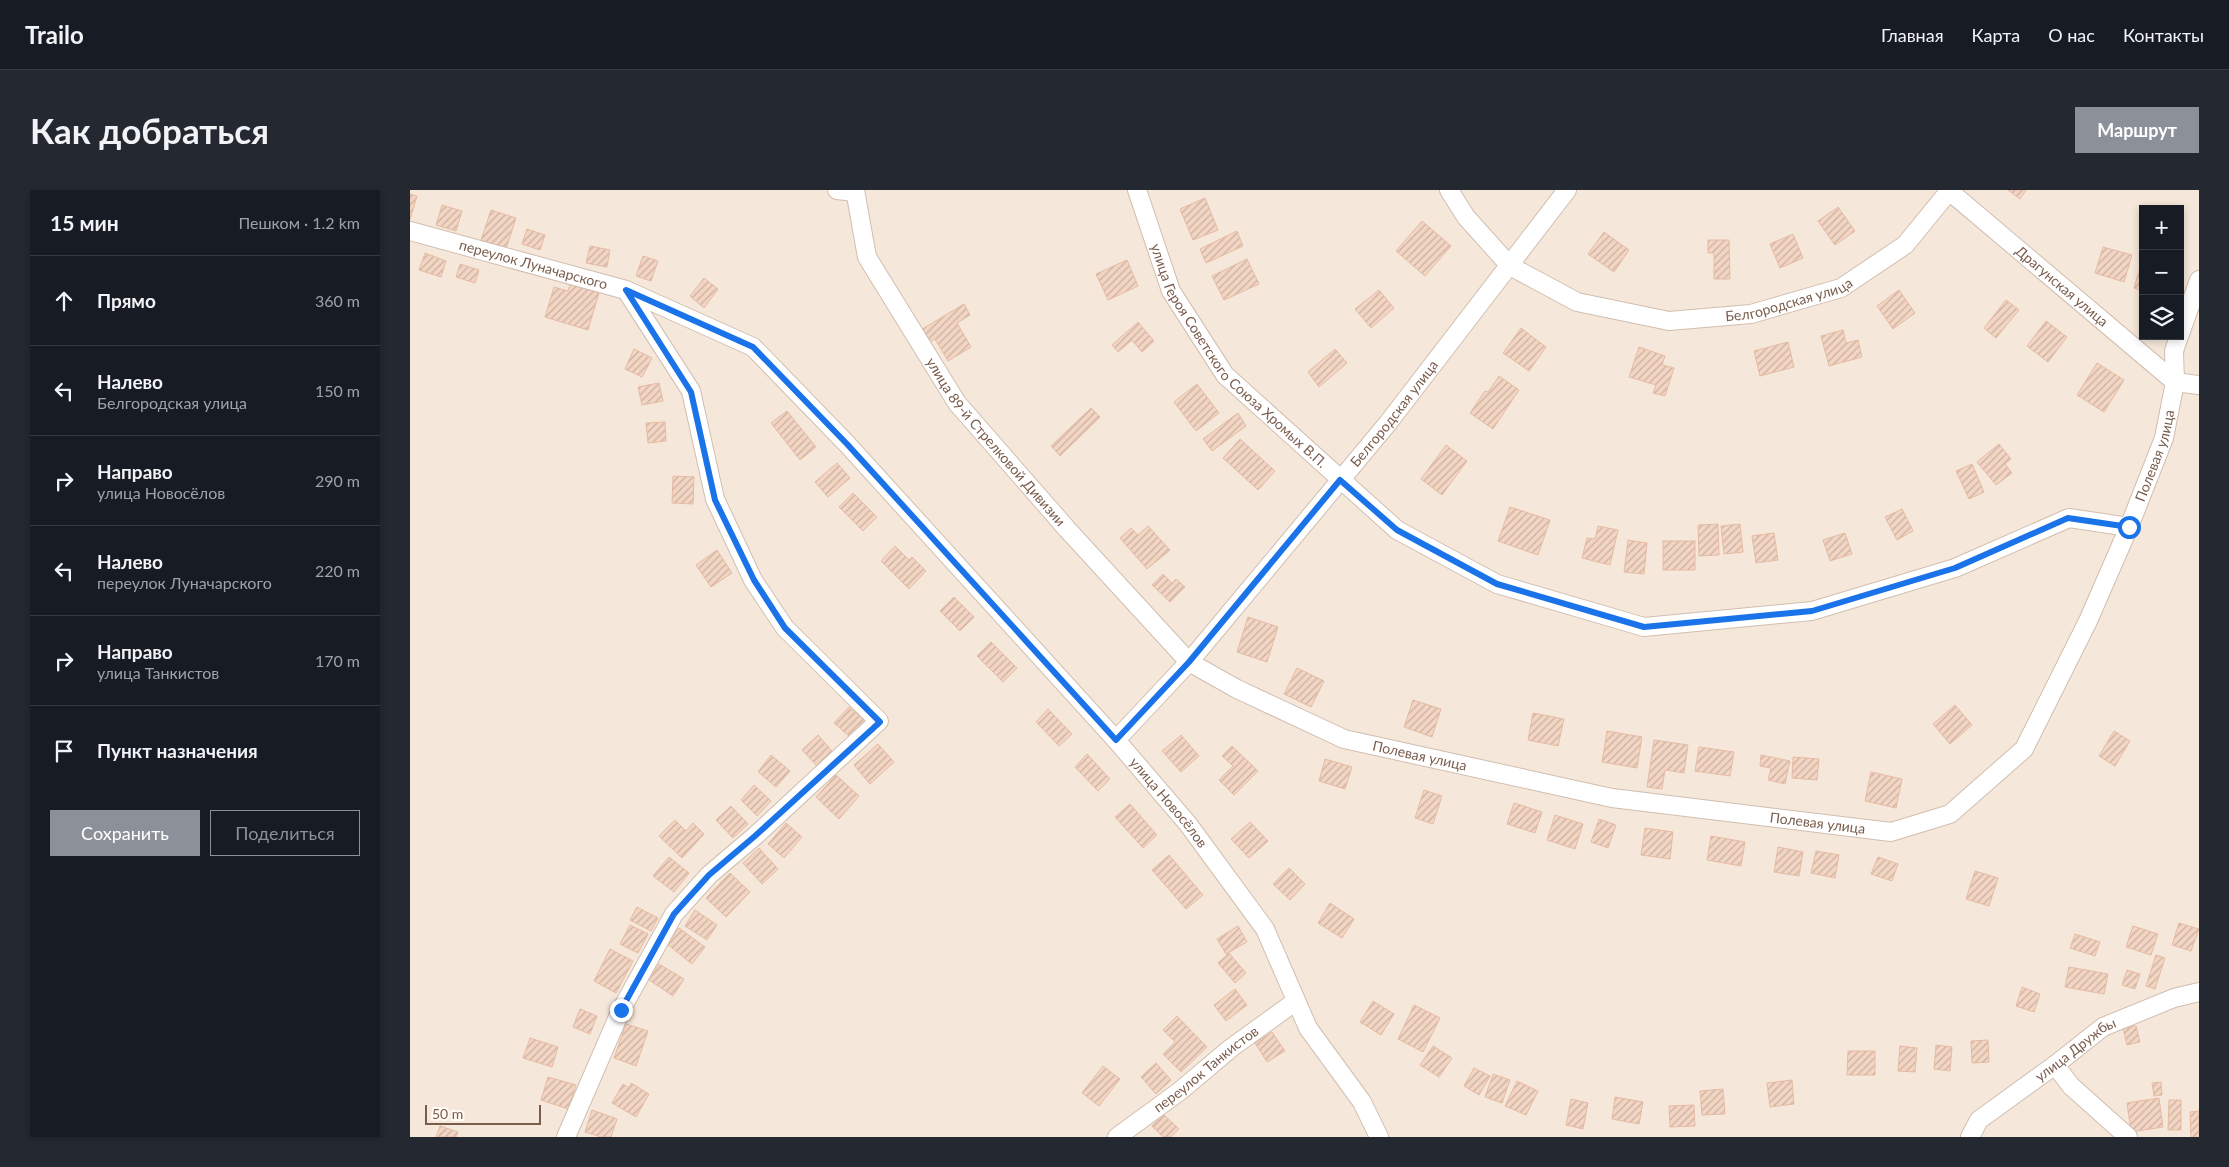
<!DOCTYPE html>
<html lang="ru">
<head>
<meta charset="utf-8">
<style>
	body { margin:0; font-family:Lato,sans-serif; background:#242831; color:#f1f3f6 }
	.controls { position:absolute; right:15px; top:15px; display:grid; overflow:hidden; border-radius:0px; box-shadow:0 2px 8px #0003 }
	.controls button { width:45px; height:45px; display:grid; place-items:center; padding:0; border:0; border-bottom:1px solid #363941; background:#171b24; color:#f1f3f6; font:25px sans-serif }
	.scale { position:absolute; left:15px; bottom:12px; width:116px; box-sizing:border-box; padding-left:5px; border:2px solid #7a5c4d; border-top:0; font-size:14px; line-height:18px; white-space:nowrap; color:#7a5c4d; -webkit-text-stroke:4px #fffaf3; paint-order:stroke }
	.stop { position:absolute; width:15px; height:15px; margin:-11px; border:4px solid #1a73e8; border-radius:50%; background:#fff }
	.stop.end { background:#1a73e8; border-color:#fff; box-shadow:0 1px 5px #0008 }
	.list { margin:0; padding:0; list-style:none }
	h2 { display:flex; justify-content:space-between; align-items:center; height:65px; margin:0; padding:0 20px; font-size:21px }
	h2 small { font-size:16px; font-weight:400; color:#9ea1a6 }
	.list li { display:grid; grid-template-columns:32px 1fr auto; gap:15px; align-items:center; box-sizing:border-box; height:90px; padding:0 20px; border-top:1px solid #363941 }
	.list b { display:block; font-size:19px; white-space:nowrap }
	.list p { margin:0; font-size:16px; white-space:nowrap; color:#9ea1a6 }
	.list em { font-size:16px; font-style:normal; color:#9ea1a6 }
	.actions { display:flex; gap:10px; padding:15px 20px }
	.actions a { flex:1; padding:11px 0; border:1px solid #8c9099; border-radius:0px; text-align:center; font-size:18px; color:#8c9099 }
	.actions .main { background:#8c9099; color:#fff }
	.icon { flex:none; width:28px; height:28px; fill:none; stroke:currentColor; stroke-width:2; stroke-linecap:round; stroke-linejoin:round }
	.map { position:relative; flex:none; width:1789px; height:947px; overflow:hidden; border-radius:0px }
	header { display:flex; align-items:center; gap:30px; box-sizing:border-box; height:70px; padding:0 25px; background:#171b24; border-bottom:1px solid #363941 }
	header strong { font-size:24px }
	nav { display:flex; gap:28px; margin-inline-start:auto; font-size:18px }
	.intro { display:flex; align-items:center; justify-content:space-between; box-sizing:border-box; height:120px; padding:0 30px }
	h1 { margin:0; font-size:35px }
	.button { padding:12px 22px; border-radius:0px; background:#8c9099; color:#fff; font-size:18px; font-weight:700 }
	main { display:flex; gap:30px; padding:0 30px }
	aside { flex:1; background:#171b24; border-radius:0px; box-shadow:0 2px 8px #0003 }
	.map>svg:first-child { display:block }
</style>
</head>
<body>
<header>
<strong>Trailo</strong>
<nav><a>Главная</a><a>Карта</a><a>О нас</a><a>Контакты</a></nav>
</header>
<div class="intro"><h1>Как добраться</h1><a class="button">Маршрут</a></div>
<main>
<aside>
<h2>15 мин<small>Пешком · 1.2 km</small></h2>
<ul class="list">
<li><svg class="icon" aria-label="ahead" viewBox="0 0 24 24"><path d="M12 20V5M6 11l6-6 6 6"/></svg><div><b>Прямо</b></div><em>360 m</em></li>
<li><svg class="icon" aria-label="left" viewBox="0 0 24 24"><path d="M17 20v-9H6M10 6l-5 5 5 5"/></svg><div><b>Налево</b><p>Белгородская улица</p></div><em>150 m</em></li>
<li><svg class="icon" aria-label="right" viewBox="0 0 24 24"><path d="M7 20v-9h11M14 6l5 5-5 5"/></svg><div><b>Направо</b><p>улица Новосёлов</p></div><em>290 m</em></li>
<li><svg class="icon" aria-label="left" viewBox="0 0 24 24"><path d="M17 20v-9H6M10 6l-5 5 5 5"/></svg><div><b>Налево</b><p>переулок Луначарского</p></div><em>220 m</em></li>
<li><svg class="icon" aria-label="right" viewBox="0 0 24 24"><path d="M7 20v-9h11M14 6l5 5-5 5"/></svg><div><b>Направо</b><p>улица Танкистов</p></div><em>170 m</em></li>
<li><svg class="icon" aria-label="arrive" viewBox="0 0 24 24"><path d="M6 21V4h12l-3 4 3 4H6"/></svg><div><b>Пункт назначения</b></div></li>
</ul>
<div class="actions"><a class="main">Сохранить</a><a>Поделиться</a></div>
</aside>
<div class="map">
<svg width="1789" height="947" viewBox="0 0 1789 947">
	<defs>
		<pattern id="building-hatch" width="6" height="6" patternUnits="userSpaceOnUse" patternTransform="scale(1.25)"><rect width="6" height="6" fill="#f3d5c3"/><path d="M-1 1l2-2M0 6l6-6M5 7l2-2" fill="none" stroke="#cab0a1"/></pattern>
	</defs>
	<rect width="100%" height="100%" fill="#fdf6ec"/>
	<path fill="#f5e8da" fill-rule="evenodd" d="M0,0h1789v947h-1789zM1733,19h37v127h-37z"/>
	<g fill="url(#building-hatch)" stroke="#e6bba3">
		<path d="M1598,0h18l-6,9z"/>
		<path d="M0,4l7,2 -7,24z"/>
		<path d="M795,8l13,32 -25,10 -13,-31z"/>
		<path d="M32,15l20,6 -6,20 -20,-6z"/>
		<path d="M1428,17l17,24 -20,14 -17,-24z"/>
		<path d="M81,20l25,8 -10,31 -25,-9z"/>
		<path d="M1012,31l29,25 -26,30 -29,-25z"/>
		<path d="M117,39l18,6 -5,15 -18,-6z"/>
		<path d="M827,41l6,15 -37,17 -6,-14z"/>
		<path d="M1194,42l25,18 -15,22 -26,-18z"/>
		<path d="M1383,44l10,24 -23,10 -10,-24z"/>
		<path d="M1298,50h21l1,39h-16v-26h-6z"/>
		<path d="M180,56l20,4 -3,17 -21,-4z"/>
		<path d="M1693,57l29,8 -8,27 -29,-9z"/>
		<path d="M15,63l21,8 -5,16 -22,-7z"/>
		<path d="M233,66l15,5 -7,20 -15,-5z"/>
		<path d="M1733,68v33l-9,-3z"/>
		<path d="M837,69l12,25 -35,16 -12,-24z"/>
		<path d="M717,70l11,26 -30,14 -12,-26z"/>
		<path d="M50,74l19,6 -4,13 -19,-6z"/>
		<path d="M294,88l14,11 -14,19 -14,-12z"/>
		<path d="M160,94l29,9 -11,37 -43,-13 9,-30 14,4z"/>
		<path d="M969,100l15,18 -23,20 -16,-19z"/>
		<path d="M1489,100l16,23 -22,16 -16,-23z"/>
		<path d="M1596,110l13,10 -23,28 -12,-10z"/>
		<path d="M554,114l6,11 -13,8 14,24 -23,14 -13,-22 -8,5 -8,-13z"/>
		<path d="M1636,131l21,16 -19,25 -21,-16z"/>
		<path d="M728,132l16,19 -12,11 -10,-12 -14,12 -6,-7z"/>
		<path d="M1111,138l25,19 -17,24 -26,-18z"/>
		<path d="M1433,140l3,13 12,-3 4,17 -33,9 -8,-30z"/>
		<path d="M1378,152l6,25 -34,9 -6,-25z"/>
		<path d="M1229,157l26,9 -3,9 12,3 -9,28 -12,-3 3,-8 -27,-8z"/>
		<path d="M224,159l18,9 -10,19 -17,-8z"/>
		<path d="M925,159l12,14 -28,24 -11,-15z"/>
		<path d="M1687,173l27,17 -20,32 -27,-17z"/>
		<path d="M1089,186l20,14 -26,39 -23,-16 15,-22 3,1z"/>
		<path d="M249,193l4,18 -21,4 -4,-18z"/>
		<path d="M787,194l22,29 -23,18 -22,-29z"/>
		<path d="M681,218l9,9 -40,39 -9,-10z"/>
		<path d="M377,221l29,36 -16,13 -29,-37z"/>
		<path d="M828,223l8,13 -34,25 -9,-12z"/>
		<path d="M255,232l1,19 -18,2 -2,-20z"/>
		<path d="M830,249l35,32 -17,19 -35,-32z"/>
		<path d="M1589,254l12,15 -6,5 7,9 -16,12 -19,-23z"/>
		<path d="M1036,255l21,16 -25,34 -21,-16z"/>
		<path d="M427,273l13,15 -22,19 -13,-15z"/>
		<path d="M1562,274l12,28 -15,7 -13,-28z"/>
		<path d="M263,286l21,1 -1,27 -21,-1z"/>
		<path d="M443,303l24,24 -14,14 -24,-24z"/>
		<path d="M1100,317l40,13 -12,35 -40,-14z"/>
		<path d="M1492,319l11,22 -16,9 -12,-23z"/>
		<path d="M1308,334l1,31 -20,1 -1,-31z"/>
		<path d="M1330,334l3,28 -19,2 -3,-28z"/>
		<path d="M738,336l22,24 -23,19 -27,-31 11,-10 7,7z"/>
		<path d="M1188,336l20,4 -8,35 -28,-7 5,-20 8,1z"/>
		<path d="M1364,343l4,27 -22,3 -4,-27z"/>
		<path d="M1435,343l7,21 -22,7 -7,-21z"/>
		<path d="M1218,350l19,3 -3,31 -20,-2z"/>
		<rect x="1253" y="351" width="32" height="29"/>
		<path d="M485,356l14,14 3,-3 14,14 -17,18 -28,-28z"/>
		<path d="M307,360l15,23 -21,14 -15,-22z"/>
		<path d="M753,384l9,9 4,-4 9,8 -15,15 -18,-17z"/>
		<path d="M544,407l20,20 -14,14 -20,-20z"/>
		<path d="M838,427l30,10 -11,35 -30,-10z"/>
		<path d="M581,452l26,26 -14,14 -26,-26z"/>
		<path d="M887,478l27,13 -13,26 -27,-13z"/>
		<path d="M1003,510l28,9 -9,28 -28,-10z"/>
		<path d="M1545,515l17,20 -22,19 -17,-20z"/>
		<path d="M439,517l15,13 -14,17 -16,-14z"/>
		<path d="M638,519l24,25 -13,12 -23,-24z"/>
		<path d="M1123,523l31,6 -6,27 -30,-6z"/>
		<path d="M1197,541l35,6 -5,31 -35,-6z"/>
		<path d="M1704,541l16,10 -15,25 -16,-10z"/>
		<path d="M408,545l14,16 -15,15 -15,-16z"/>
		<path d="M771,545l18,21 -18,16 -19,-21z"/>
		<path d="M1244,550l34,5 -4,28 -19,-3 -3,19 -15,-2z"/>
		<path d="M468,554l16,18 -24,22 -16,-19z"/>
		<path d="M822,556l26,25 -24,24 -15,-15 14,-14 -11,-10z"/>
		<path d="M1289,557l35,5 -4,24 -35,-5z"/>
		<path d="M677,564l23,25 -12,12 -23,-24z"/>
		<path d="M361,565l19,16 -14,16 -18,-15z"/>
		<path d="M1351,565l29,6 -5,23 -17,-4 3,-12 -11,-2z"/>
		<path d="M1383,567l26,2 -2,21 -25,-2z"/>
		<path d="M915,569l27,8 -7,22 -26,-8z"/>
		<path d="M1461,582l31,7 -6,29 -31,-7z"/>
		<path d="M426,585l23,21 -20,23 -23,-22z"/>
		<path d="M344,595l17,16 -14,15 -16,-16z"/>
		<path d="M1014,600l18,6 -9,28 -18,-6z"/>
		<path d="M1104,613l28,9 -7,21 -28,-9z"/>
		<path d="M720,614l27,31 -14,13 -28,-31z"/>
		<path d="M321,616l17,18 -15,14 -17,-18z"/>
		<path d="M1145,625l28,9 -8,25 -28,-9z"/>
		<path d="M1189,629l17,6 -8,23 -17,-6z"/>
		<path d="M265,630l11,11 7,-8 11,11 -22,24 -23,-22z"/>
		<path d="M840,632l18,19 -19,17 -18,-19z"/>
		<path d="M376,633l16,14 -18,21 -16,-14z"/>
		<path d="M1235,638l28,4 -3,27 -29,-4z"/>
		<path d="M1301,646l34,6 -4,24 -34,-6z"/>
		<path d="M1368,657l25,5 -4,24 -25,-4z"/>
		<path d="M349,658l19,21 -16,15 -19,-21z"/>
		<path d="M1406,661l23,4 -4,23 -24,-5z"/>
		<path d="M759,665l34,40 -17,14 -34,-39z"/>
		<path d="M259,667l20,16 -15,19 -21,-16z"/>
		<path d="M1468,667l20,7 -6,17 -21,-7z"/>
		<path d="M879,678l16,16 -15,16 -17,-16z"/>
		<path d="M1565,681l23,7 -9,28 -23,-7z"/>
		<path d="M320,683l20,19 -24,25 -20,-19z"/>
		<path d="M920,713l24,16 -12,19 -24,-15z"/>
		<path d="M227,717l21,11 -7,13 -21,-11z"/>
		<path d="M285,720l22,15 -10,15 -22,-14z"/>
		<path d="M1769,733l20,6 -8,22 -19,-6z"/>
		<path d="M220,735l18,9 -10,19 -18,-9z"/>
		<path d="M828,736l9,16 -21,12 -9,-15z"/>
		<path d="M1723,736l25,8 -7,21 -25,-8z"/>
		<path d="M269,738l26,19 -13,17 -25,-20z"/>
		<path d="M1665,744l25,8 -5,14 -25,-8z"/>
		<path d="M200,759l23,12 -17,32 -22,-12z"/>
		<path d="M819,763l17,20 -11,10 -17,-20z"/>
		<path d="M1746,765l9,3 -10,31 -9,-3z"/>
		<path d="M249,774l25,15 -11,17 -24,-16z"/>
		<path d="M1659,777l39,7 -4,20 -39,-7z"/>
		<path d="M1717,780l13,4 -5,15 -13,-4z"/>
		<path d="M1612,797l18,7 -6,18 -18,-6z"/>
		<path d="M825,799l12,16 -21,16 -12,-16z"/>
		<path d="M963,811l21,13 -13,21 -21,-13z"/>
		<path d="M1004,815l26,13 -17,34 -25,-13z"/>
		<path d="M170,819l17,7 -7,18 -17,-7z"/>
		<path d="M767,826l30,31 -26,25 -18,-18 12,-12 -12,-12z"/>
		<path d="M216,834l22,7 -12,35 -22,-8z"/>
		<path d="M1726,836l4,16 -13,3 -4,-17z"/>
		<path d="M862,842l13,19 -18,11 -12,-19z"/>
		<path d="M120,848l28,9 -6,20 -29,-9z"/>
		<path d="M1578,850l1,22 -17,1 -1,-22z"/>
		<path d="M1526,855l16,2 -2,24 -16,-2z"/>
		<path d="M1023,856l19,12 -13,19 -19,-12z"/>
		<path d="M1490,856l17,2 -2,24 -17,-1z"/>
		<path d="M1438,861h27v24h-28z"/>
		<path d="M746,873l15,17 -15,14 -15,-17z"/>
		<path d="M693,876l17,13 -21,27 -17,-13z"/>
		<path d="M1064,878l16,8 -11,19 -15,-9z"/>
		<path d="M1083,884l17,6 -8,23 -17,-6z"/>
		<path d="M138,887l28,8 -8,24 -27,-9z"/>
		<path d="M1382,890l2,24 -24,3 -3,-24z"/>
		<path d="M1107,891l21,10 -12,24 -21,-9z"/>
		<path d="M1751,892l1,13 -8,1 -2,-13z"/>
		<path d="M221,893l18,11 -13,23 -24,-14 11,-19 6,4z"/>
		<path d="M1313,899l2,25 -23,1 -2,-24z"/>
		<path d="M1205,907l28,5 -4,22 -27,-5z"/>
		<path d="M1749,908l4,29 -32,5 -4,-29z"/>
		<path d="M1161,909l17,4 -5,26 -17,-4z"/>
		<path d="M1759,910h12v30h-13z"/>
		<path d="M1284,915l1,21 -25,1 -1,-21z"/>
		<path d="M182,920l25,9 -6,18h-10l-16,-5z"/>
		<path d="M1789,921v26h-8l-1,-25z"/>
		<path d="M753,924l16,15 -8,8h-8l-11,-11z"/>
		<path d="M30,936l18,6 -2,5h-20z"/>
	</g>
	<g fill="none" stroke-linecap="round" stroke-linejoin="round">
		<g stroke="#d1beb0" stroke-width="20">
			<g id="minor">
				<path d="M427,0l18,2"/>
				<path id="s1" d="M445,0l12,67 90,146 110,126 122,133 48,27 107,50 268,59 279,34 59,-18 74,-65 64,-128 41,-94 35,-89 11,-56 -1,-31 5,-15"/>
				<path id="s2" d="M727,0l34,101 54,84 172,155 100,54 147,43 168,-16 143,-43 114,-50 60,9"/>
				<path id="s3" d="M1039,0l17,27 44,49 67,36 92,19 82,-7 90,-26 64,-43 45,-55"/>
				<path id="s4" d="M1538,0l227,192"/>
				<path id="s5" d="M0,41l216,59 65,101 24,108 38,81 32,48 94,93 -124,115 -46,39 -35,39 -53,96 -55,127"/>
				<path id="s6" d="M216,100l127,57 94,97 269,296 72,84 77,105 43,99 54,74 17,35"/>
				<path d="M1770,144l19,-54"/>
				<path d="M1765,192l24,3"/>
				<path id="s7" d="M706,550l73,-78 199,-239 179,-233"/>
				<path d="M1645,875l16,21 57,51"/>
				<path id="s8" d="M707,947l63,-46 51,-43 65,-47"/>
				<path id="s9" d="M1560,947l9,-17 76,-55 48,-38 71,-29 25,-6"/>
			</g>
		</g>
		<use href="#minor" stroke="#fff" stroke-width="18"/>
	</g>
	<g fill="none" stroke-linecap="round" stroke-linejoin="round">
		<path stroke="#1a73e8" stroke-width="6" d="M211,820l53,-96 35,-39 46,-39 125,-114 -95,-94 -31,-48 -39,-80 -24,-108 -65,-102 127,57 94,97 269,296 73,-78 151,-182 57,50 100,54 147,43 168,-16 143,-43 113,-50 61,9"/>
	</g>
	<g text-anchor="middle" stroke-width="4.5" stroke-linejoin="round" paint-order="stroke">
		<g font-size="14" fill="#7a5c4d" stroke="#fffaf3">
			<text dy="5" stroke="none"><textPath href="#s5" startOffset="128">переулок Луначарского</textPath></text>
			<text dy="5" stroke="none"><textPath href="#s4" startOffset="149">Драгунская улица</textPath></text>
			<text dy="5" stroke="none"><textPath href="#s3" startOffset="390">Белгородская улица</textPath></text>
			<text dy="5" stroke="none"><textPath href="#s2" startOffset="199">улица Героя Советского Союза Хромых В.П.</textPath></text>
			<text dy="5" stroke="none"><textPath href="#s7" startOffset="429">Белгородская улица</textPath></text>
			<text dy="5" stroke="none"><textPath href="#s1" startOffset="294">улица 89-й Стрелковой Дивизии</textPath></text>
			<text dy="5" stroke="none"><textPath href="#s1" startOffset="1798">Полевая улица</textPath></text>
			<text dy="5" stroke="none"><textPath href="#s1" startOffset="838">Полевая улица</textPath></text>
			<text dy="5" stroke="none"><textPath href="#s6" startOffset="756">улица Новосёлов</textPath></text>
			<text dy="5" stroke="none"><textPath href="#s1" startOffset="1242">Полевая улица</textPath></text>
			<text dy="5" stroke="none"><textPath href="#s9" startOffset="139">улица Дружбы</textPath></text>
			<text dy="5" stroke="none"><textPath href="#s8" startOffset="112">переулок Танкистов</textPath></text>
		</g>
	</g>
</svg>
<div class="controls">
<button>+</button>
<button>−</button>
<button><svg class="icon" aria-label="layers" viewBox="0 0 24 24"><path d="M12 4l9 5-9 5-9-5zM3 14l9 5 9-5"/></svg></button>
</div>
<div class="scale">50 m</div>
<div class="stop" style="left:1719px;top:337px"></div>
<div class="stop end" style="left:211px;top:820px"></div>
</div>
</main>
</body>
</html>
